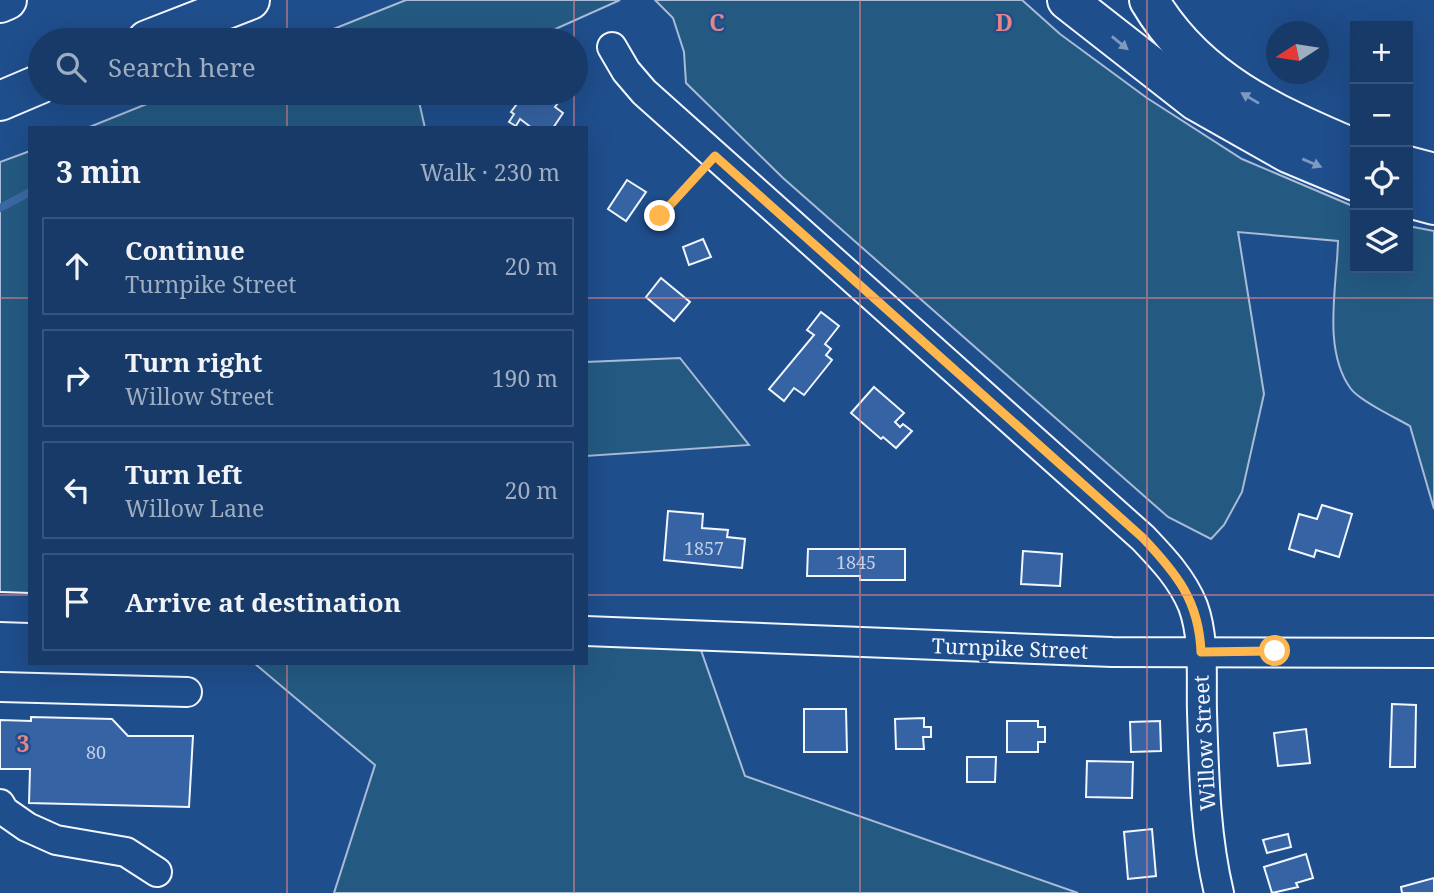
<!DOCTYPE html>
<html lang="en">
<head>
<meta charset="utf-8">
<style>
	body { margin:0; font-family:"Noto Serif",serif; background:#20416f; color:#f1f3f6 }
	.controls { position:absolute; right:21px; top:21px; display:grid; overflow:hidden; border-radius:0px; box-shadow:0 7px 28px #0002 }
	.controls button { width:63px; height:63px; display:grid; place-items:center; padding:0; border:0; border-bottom:2px solid #36547d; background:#173a69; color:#f1f3f6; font:35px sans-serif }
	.compass { position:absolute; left:1266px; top:21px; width:63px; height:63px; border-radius:50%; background:#173a69; box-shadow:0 7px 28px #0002; rotate:258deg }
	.stop { position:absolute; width:21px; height:21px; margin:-16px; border:5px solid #ffb74d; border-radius:50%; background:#fff }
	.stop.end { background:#ffb74d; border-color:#fff; box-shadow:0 2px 7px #0008 }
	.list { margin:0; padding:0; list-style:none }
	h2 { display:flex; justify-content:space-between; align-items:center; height:91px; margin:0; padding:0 28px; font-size:30px }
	h2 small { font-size:23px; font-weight:400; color:#9eadc0 }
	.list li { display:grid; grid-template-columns:46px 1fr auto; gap:21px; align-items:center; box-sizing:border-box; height:98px; margin:0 14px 14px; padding:0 14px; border:2px solid #36547d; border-radius:0px }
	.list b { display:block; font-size:26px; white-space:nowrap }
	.list p { margin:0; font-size:23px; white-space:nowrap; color:#9eadc0 }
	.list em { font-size:23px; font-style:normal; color:#9eadc0 }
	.icon { flex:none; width:38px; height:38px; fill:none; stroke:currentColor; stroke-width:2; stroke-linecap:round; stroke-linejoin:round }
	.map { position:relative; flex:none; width:1434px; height:893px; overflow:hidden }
	.search { position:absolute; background:#173a69; box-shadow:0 7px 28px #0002; left:28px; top:28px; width:560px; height:77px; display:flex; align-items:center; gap:18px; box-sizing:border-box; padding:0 24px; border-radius:38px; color:#9eadc0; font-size:26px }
	.panel { position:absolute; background:#173a69; box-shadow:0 7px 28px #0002; left:28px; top:126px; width:560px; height:539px; border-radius:0px }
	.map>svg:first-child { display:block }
</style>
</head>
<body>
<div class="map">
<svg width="1434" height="893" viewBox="0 0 1434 893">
	<rect width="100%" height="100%" fill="#1f4e8c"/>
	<g fill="#245a82" stroke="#a8bbd7" stroke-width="2">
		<path d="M406,0h214l-89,40h-225z"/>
		<path d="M655,0h367l38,34 87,64 95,61 113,48v61h53v-42l26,5v278l-24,-83c-14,-8 -50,-25 -59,-37 -29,-39 -14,-103 -13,-148l-100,-9 26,162 -22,98 -18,33 -13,14 -43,-22 -385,-339 -97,-95 -2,-31 -11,-34z"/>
		<path d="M174,93h243l8,35h-338z"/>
		<path d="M30,151v457l-30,-1v-445z"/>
		<path d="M680,358l69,87 -163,11v-94z"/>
		<path d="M586,631l110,5 49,140 333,117h-744l41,-128 -121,-102h332z"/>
	</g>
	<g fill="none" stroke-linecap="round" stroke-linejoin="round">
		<path stroke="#3b69a3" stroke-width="8" d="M0,208l30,-16"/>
	</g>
	<g fill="#3563a3" stroke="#f2f6ff" stroke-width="2">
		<path d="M525,93h10l10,7 3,-4 10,7 -3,4 8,6 -10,15h-21l-12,-9 -4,7 -7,-4 5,-8 -3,-2z"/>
		<path d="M627,180l19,12 -20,29 -18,-12z"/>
		<path d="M703,239l8,18 -22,8 -6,-18z"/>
		<path d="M661,278l29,24 -16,19 -28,-24z"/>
		<path d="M821,312l18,14 -14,18 6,5 -5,6 6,5 -28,35 -10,-7 -10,13 -15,-12 45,-54 -7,-5z"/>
		<path d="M874,387l30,26 -9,9 5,5 3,-3 9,7 -16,17 -13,-11 -2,2 -30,-26z"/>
		<path d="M1322,505l30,9 -13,43 -23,-7 -2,7 -25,-8 10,-35 18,5z"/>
		<path d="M668,511l35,3 -1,14 26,2 -1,7 18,2 -3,29 -78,-8z"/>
		<path d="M808,549h97v31h-45v-4h-53z"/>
		<path d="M1023,551l39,3 -2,32 -39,-2z"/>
		<path d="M1392,704l24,1 -1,62h-25z"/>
		<path d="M804,709h42l1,43h-43z"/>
		<path d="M31,717l81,2 16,17h65l-4,71 -160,-4 1,-34h-30v-49l31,1z"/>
		<path d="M924,718v9h7v10h-8l1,12h-28l-1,-30z"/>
		<path d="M1007,721h31v6h7v15h-7v10h-31z"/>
		<path d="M1160,721l1,30 -30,1 -1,-30z"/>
		<path d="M1306,729l4,34 -32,3 -4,-33z"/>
		<path d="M967,757h29l-1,25h-28z"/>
		<path d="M1087,761l46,1 -1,36 -46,-1z"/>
		<path d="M1152,829l4,47 -28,3 -4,-47z"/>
		<path d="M1288,834l3,13 -24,6 -4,-13z"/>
		<path d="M1306,854l7,24 -17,5 2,4 -26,6 -8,-26z"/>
		<path d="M1434,878v15h-32l-1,-6z"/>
	</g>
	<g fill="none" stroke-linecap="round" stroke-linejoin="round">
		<g stroke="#f2f6ff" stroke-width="32">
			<g id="minor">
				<path d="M612,47l14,24 18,21 499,446c20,21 39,41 50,68 12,33 8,72 9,106 2,60 3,123 17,181"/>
				<path d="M0,607l30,1"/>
				<path d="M586,631l526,21 322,1"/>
				<path d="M0,687l187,5"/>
				<path d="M0,804l4,7 23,16 29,13 70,12 31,20"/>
			</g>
		</g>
		<g stroke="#f2f6ff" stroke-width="42">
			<g id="highway">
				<path d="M1067,0l129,101 92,52 67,28"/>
				<path d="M1149,0c47,80 124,114 206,149"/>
				<path d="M0,3l7,-3"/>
				<path d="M147,40l103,-40"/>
				<path d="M0,101l40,-17"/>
				<path d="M1408,166l26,7"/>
				<path d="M1408,198l26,7"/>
			</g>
		</g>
		<path stroke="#b3c4dc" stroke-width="4.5" stroke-dasharray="5 3.5" stroke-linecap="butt" d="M660,216l38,-41"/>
		<use href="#minor" stroke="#1f4e8c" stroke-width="28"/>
		<use href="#highway" stroke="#1f4e8c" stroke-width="38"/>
	</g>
	<defs><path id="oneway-solid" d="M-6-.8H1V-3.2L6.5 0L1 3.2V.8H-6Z" transform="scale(1.75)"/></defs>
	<g fill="#7e9ac0">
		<use href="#oneway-solid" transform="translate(1120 43) rotate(39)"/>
		<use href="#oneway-solid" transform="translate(1250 98) rotate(-149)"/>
		<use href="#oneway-solid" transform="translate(1312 163) rotate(23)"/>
	</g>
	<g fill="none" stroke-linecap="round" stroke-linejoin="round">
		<path stroke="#ffb74d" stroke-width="9" d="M660,216l55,-60 428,382c34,36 56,63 58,114l74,-1"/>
	</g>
	<path fill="none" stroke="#e38589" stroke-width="2" stroke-opacity="0.55" d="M287,0v40M574,0v40M860,0v893M1147,0v893M287,93v35M574,93v35M0,298h30M586,298h848M0,595h30M586,595h848M287,663v230M574,663v230"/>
	<g text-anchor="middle" stroke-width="5" stroke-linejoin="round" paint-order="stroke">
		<g font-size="18" fill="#c3d1e8">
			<text x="704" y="555">1857</text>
			<text x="856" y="569">1845</text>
			<text x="96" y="759">80</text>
		</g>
		<g font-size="21" fill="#f2f6ff" stroke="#1f4e8c">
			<text transform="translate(1010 649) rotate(2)" y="7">Turnpike Street</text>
			<text transform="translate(1205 743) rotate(-93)" y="7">Willow Street</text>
		</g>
	</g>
	<g font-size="23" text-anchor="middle" font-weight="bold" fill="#e38589" stroke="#1f4e8c" stroke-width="5" stroke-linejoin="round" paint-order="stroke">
		<text x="717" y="31">C</text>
		<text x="1004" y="31">D</text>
		<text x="23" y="752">3</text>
	</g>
</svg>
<div class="controls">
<button>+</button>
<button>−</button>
<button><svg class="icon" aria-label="locate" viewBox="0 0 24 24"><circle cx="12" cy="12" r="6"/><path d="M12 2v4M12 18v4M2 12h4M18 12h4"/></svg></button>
<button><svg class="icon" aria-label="layers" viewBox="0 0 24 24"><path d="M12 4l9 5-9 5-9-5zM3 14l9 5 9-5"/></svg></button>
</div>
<svg class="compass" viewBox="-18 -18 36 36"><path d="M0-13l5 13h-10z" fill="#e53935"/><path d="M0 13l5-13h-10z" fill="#9eadc0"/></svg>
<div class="stop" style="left:1275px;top:651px"></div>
<div class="stop end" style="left:660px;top:216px"></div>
<div class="search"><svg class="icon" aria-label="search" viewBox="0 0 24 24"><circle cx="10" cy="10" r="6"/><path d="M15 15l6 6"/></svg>Search here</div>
<section class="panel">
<h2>3 min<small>Walk · 230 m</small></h2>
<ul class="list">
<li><svg class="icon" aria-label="ahead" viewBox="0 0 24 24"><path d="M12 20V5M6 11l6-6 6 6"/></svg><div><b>Continue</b><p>Turnpike Street</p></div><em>20 m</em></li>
<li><svg class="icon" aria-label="right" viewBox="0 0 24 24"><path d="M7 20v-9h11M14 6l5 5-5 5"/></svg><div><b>Turn right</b><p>Willow Street</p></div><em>190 m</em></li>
<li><svg class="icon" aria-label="left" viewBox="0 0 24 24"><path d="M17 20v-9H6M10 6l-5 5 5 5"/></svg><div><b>Turn left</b><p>Willow Lane</p></div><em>20 m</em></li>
<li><svg class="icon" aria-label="arrive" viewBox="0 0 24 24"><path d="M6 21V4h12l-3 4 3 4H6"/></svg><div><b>Arrive at destination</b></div></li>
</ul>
</section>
</div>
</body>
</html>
